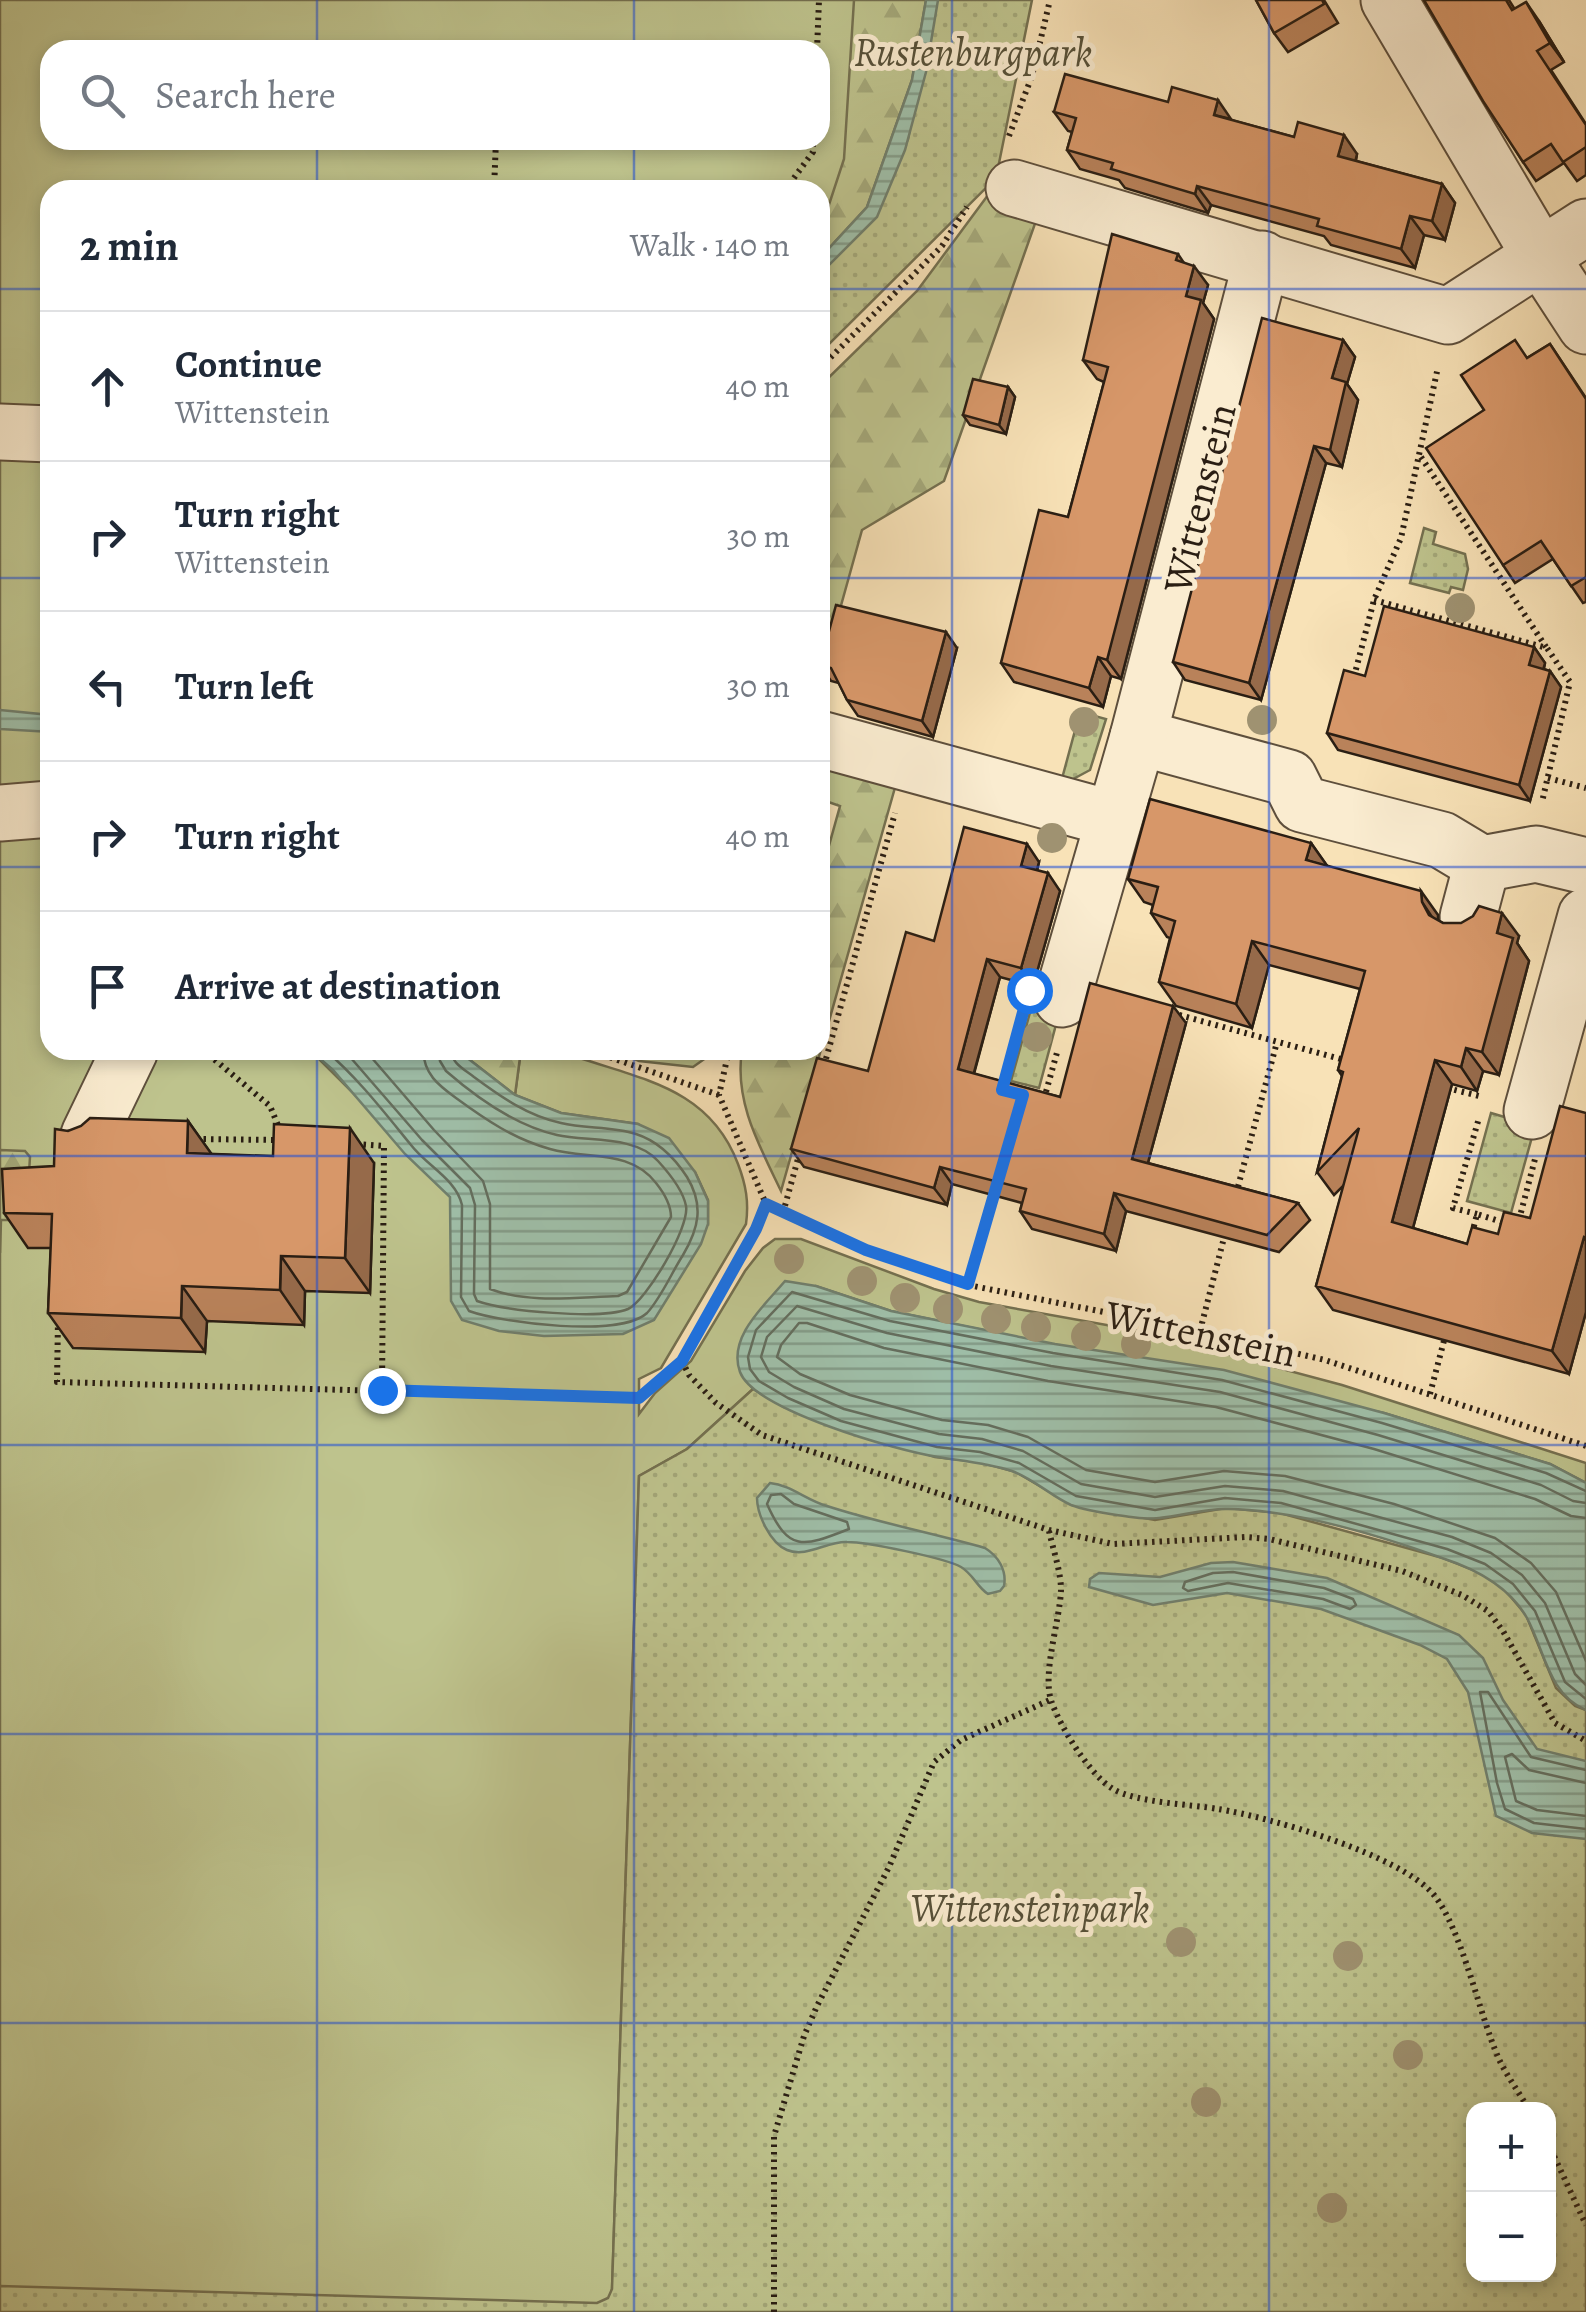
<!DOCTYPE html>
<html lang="en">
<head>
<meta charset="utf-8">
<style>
	body { margin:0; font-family:Alegreya,serif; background:#f6f6f7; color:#1f2937 }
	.controls { position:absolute; right:30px; bottom:30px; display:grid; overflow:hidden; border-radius:20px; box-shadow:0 5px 15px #0003 }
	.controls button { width:90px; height:90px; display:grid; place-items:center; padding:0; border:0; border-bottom:2px solid #e0e1e3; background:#fff; color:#1f2937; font:50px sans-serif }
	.stop { position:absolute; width:30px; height:30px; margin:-22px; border:8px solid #1a73e8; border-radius:50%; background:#fff }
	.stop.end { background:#1a73e8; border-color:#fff; box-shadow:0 2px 10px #0008 }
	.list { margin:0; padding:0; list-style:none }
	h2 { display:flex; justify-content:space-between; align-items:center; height:130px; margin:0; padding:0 40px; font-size:42px }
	h2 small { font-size:32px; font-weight:400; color:#747a83 }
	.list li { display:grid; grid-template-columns:65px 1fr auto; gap:30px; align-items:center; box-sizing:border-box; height:150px; padding:0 40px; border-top:2px solid #e0e1e3 }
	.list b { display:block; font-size:38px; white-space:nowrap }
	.list p { margin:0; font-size:32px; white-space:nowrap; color:#747a83 }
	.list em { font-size:32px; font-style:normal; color:#747a83 }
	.icon { flex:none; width:55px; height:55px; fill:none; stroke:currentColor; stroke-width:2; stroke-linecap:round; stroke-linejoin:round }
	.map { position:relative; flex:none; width:1586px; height:2312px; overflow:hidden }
	.search { position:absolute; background:#fff; box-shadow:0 5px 15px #0003; left:40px; top:40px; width:790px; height:110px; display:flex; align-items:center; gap:25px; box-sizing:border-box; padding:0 35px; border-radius:30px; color:#747a83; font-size:38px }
	.panel { position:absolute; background:#fff; box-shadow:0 5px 15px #0003; left:40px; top:180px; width:790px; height:880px; border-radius:30px }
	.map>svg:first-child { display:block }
</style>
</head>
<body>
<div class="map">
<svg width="1586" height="2312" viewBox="0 0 1586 2312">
	<defs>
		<pattern id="forest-firs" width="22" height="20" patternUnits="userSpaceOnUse" patternTransform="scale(2.5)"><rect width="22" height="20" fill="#bec38d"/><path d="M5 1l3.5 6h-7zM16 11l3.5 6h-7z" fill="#a3a779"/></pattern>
		<pattern id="park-dots" width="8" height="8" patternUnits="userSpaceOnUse" patternTransform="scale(2.5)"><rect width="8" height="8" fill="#bec38d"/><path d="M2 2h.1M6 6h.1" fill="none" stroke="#a3a779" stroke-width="1.8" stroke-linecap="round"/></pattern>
		<pattern id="water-rules" width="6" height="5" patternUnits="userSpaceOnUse" patternTransform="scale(2.5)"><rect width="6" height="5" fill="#9fbfa9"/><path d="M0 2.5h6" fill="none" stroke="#829b88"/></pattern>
	</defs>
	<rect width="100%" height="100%" fill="#f8e2b7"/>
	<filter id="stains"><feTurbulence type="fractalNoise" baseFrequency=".002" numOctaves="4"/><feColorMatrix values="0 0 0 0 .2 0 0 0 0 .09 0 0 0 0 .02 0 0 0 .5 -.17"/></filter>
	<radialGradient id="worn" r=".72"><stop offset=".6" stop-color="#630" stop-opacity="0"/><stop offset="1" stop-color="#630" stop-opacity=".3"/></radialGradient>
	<g fill="#bec38d" stroke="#747050" stroke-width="2.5" fill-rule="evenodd">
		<path d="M0,0h930l-110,260v-70h-770v860h260l53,53 345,121v-24l-13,-28 -57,-48 -77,-11 -46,-18 6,-45h46l10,7c67,23 133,32 161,107 8,21 11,38 8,60l-85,144 -22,11v35l16,-21 36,-32 54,-90 18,-23 12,-9h26l133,50 45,13 161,29 202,54 244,78v20l-36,-19 -166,-51 -493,-102 -75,-25c-31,15 -64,22 -74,58 -6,19 -1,29 11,45l-66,60 -48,27 -27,813 -4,16 -608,-16zM50,50h770v90h-770z"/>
		<path d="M614,1050h98l-2,5 -17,12 -54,-6z"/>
	</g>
	<g fill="url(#forest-firs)" stroke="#747050" stroke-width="2.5">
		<path d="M854,0h72l-14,80 -45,127 -47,51v-26l24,-73z"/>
		<path d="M994,187l43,31 -93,263 -82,49 -32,115 -10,-2v-257l97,-95z"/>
		<path d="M820,766l76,18 -115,407c-22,-46 -47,-90 -39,-141h78v-172l20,-72 -20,-7z"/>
		<path d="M457,1050h64l-6,45z"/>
		<path d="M0,1150l25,1 5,6 -4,63h-25l-1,33z"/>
	</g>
	<g fill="url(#park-dots)" stroke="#747050" stroke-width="2.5" fill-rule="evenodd">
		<path d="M933,0h99l-36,178 -176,175v-92l47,-35 41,-87z"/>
		<path d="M1424,528l12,4 -3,12 32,10 3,15 -5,21 -12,-3 -2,6 -39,-10z"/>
		<path d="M1080,712l26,7 -16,51 -30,16z"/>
		<path d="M1034,998l27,8 -22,82 -28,-7z"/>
		<path d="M1491,1113l44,13 -24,87 -44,-12z"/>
		<path d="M753,1389l31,18 151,50 44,5 37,10 56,33 83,15 71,-12 54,5 163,45 38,15 24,17 21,25 30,73 19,18 11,4v602h-1586v-26l597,17 11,-5 4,-9 27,-813 48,-27zM1474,2110h74v164h-74z"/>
	</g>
	<g fill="url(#water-rules)" stroke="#707f6d" stroke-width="2.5">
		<path d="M926,0h12l-12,72 -21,78 -28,67 -57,57v-16l47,-51 45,-127z"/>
		<path d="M0,710l50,5v17l-50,-3z"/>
		<path d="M310,1050h147l58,45 46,18 77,11 31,14 26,34 13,29v23l-7,20 -47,76 -31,14 -79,2 -45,-5 -37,-11 -11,-19 -1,-104 -45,-43 -72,-84z"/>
		<path d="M785,1281l31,5 75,25 164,33 169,26 160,43 166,51 36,19v227c-38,-16 -41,-59 -59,-92 -18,-32 -51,-49 -85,-60 -64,-23 -145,-48 -214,-49 -33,-1 -63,14 -97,8 -19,-3 -42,-5 -60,-12 -20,-9 -37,-26 -59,-34 -24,-8 -49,-10 -74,-14 -40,-6 -184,-47 -198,-85 -13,-35 26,-68 45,-91z"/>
		<path d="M770,1483c21,2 36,17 57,23 52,17 106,27 158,42 13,8 22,22 19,38l-4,5 -12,3c-11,-7 -15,-20 -27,-27 -16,-9 -94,-25 -114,-25 -20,-1 -40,16 -60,8 -17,-7 -30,-36 -30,-52z"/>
		<path d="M1233,1562l94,16 132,57 24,23 20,42 34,49 49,12v78l-54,-6 -36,-17 -28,-124 -21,-33 -27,-14 -99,-36 -94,-16 -74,12 -64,-18 1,-8 9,-6 61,4 51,-14z"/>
	</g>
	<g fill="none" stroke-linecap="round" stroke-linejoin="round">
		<g stroke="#646e5e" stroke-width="2.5">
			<path d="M325,1050c33,28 59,62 86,95 16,21 45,34 51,60l-1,92 8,14c33,12 151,27 178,2 14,-15 25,-41 36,-58 16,-27 21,-50 4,-78 -13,-20 -29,-36 -51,-43 -24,-8 -51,-5 -75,-11 -33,-7 -60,-26 -87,-46 -10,-8 -22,-13 -23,-27"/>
			<path d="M344,1050l78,90 48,48 5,17 -1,89 3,7c28,10 124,19 151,8 18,-8 62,-82 58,-103 -3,-16 -17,-33 -28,-45 -23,-26 -71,-19 -101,-26 -41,-9 -80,-37 -111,-64l-6,-10 -2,-11"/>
			<path d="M365,1050l69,80 49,51 7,23v85c39,15 87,8 128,7l9,-4 44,-75c0,-13 -7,-24 -15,-34 -26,-34 -68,-23 -106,-34 -36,-10 -64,-29 -94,-51 -18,-13 -32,-24 -33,-48"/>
			<path d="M1586,1491l-40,-18 -164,-50 -160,-43 -169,-27 -163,-32 -98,-29 -36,38 -8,27 2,12 9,12 29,17 53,23 96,26 43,5 39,11 57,33 79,14 70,-12 56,5 166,46 38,15 28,20 22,27 30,71 21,17"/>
			<path d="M781,1494l13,10 53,18 2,7c-46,18 -60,24 -82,-25l4,-9z"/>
			<path d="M1586,1503l-13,-2 -32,-16 -163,-50 -158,-43 -169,-26 -164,-33 -90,-27 -30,31 -6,20 8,15 25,15 50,22 95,25 43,5 41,12 58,33 74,13 70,-11 58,5 169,46 39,16 31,22 23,28 30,71 11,11"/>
			<path d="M1586,1518l-15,-2 -36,-17 -161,-50 -158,-42 -168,-26 -164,-33 -77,-25h-8l-18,22 -4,12 23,17 50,21 92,25 46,5 40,12 58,33 69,12 69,-11 61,5 109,28 101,34 36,25 25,29 30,69"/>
			<path d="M1233,1572l91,16 29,11 3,6 -6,4 -27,-10 -95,-16 -40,8 -5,-3 2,-6 28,-9z"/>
			<path d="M1586,1770l-55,-13 -43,-65h-8l17,91 8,26 29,14 52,6"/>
			<path d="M1586,1783l-57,-13 -17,-16 -7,3 11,44 21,9 49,6"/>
		</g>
		<g stroke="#5e4f3c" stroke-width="59">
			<g id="minor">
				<path d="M1389,0l152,257 45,69"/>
				<path d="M1014,188l434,128 138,-89"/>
				<path d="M0,432l50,2"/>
				<path d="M1138,737l151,41 13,26 140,36 40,24 54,-10 50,12"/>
				<path d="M820,739l293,80"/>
				<path d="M0,813l50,-4"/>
				<path d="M1468,917l14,-53"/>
				<path d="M1062,999l76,-262 124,-478"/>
				<path d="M1532,1111l54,-195"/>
				<path d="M89,1135l41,-85"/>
			</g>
		</g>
		<g stroke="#2a1e13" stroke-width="6" stroke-dasharray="2.5 5" stroke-linecap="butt">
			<path d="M817,50l2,-50"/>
			<path d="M1009,136l23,-60 18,-76"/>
			<path d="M494,190l2,-50"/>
			<path d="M785,190l28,-38v-12"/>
			<path d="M820,368l122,-122 25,-39"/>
			<path d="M1421,457l125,190"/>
			<path d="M1374,600l173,48 23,34 -28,120"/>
			<path d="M1354,677l20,-77 27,-62 37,-171"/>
			<path d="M1548,778l38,10"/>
			<path d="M1172,1013l176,48"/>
			<path d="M203,1050l67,56 10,24"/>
			<path d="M589,1050l130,45"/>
			<path d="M729,1050l-10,45 47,109 58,29 144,52 232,46 125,29 261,86"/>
			<path d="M824,1066l71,-253"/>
			<path d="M1447,1088l36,9"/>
			<path d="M1002,1090l18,-66"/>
			<path d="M1044,1099l14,-50"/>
			<path d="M196,1139l83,1"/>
			<path d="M356,1144l28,2 -2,244"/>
			<path d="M1236,1194l41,-152"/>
			<path d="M783,1213l16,-58"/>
			<path d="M1477,1214l-24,-6 26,-90"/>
			<path d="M1519,1220l16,-61"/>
			<path d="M1472,1234l5,-20 31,10"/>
			<path d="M968,1285l28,-95"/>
			<path d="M58,1320l-1,62 582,16 43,-37 75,-132 9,-25"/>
			<path d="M1200,1331l26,-101"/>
			<path d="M682,1361l7,14 27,28 46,32 287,95 64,14 133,-7 23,2 133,32 60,24 26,16 15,20 52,92 31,18"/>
			<path d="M1430,1394l16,-61"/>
			<path d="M1049,1531c4,18 12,41 12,59 -1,31 -20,85 -9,113 9,25 38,72 61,86 25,14 76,15 105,20 51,8 183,46 216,86 28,35 45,118 64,162 8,18 21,35 31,53"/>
			<path d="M1548,2143l38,82"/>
			<path d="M774,2312v-176l30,-100 13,-30 72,-139 45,-105 27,-22 89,-40"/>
		</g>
		<use href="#minor" stroke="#faecd0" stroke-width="55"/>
	</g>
	<g fill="#9f9271">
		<circle cx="1460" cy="608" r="15"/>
		<circle cx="1262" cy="720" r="15"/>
		<circle cx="1084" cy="722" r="15"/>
		<circle cx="1052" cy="838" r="15"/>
		<circle cx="1037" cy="1037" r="15"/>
		<circle cx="789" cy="1259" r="15"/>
		<circle cx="862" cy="1281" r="15"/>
		<circle cx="905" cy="1298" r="15"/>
		<circle cx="948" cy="1309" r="15"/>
		<circle cx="996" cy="1319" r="15"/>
		<circle cx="1036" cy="1327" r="15"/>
		<circle cx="1086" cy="1336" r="15"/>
		<circle cx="1136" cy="1344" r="15"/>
		<circle cx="1181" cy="1942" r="15"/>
		<circle cx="1348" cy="1956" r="15"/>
		<circle cx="1408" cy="2055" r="15"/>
		<circle cx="1206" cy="2102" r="15"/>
		<circle cx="1332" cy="2208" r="15"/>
	</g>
	<g fill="#b9825a" stroke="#2a1e13" stroke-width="2.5">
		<path d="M1256,0h68l14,23 -50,29 -14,-19z"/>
		<path d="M1424,0h85l5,8 25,13 25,41 -13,8 35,54v51l-9,6 -13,-18 -28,18 -13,-19z"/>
		<path d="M1054,112l177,8 126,34 -1,7 86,23 13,19 -10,37 -21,-5 -9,33 -84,-23 -7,-9 -113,-31 -3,8 -83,-25 -6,-8 -39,-11 -13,-19 5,-18 -4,-1z"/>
		<path d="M1178,254l6,9 24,22 -5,18 11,16 -93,360 -10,-3 -8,31 -89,-25 -13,-19 67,-146 36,-135 -7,-3 -14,-19z"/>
		<path d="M1343,340l12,17 -8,27 11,16 -16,67 -16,-4 -65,237 -76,-20 -12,-18z"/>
		<path d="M1550,344l36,54v204l-3,1 -30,-44 -38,24 -12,-18 -19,-155 43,-52z"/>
		<path d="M1008,387l7,10 -9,37 -36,-9 -7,-10z"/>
		<path d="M1534,647l11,16 -1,6 6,2 11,16 -31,114 -192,-51 -11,-17 38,-57z"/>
		<path d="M957,648l-24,89 -75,-21 -11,-16 -8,-17 -8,-2 -11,-16z"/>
		<path d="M1311,843l16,23 111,49v5l5,3 76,13 -2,7 12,18 -30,114 -16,-4 -6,20 -25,-7 -39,144 54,16 31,-10 32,-16 56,-105v199l-17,62 -236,-64 -17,-24 28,-101 -10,10 -17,-23 25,-96 -4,-6 22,-81 -91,-24 -17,63 -76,-22 -17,-24 11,-44 -3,-1 -16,-24 2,-8 -9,-3 -16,-23z"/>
		<path d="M1039,862l-2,9 23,20 -27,95 -33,-9 -26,97 86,23 126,-74 -38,140 150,40 12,17 -31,32 -153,-41 -10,40 -84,-22 -12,-18 2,-8 -70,-19 -5,21 -143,-38 -13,-18 77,-78 66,-130z"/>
		<path d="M188,1121l23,33 163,9 -4,130 -65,-2 -1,34 -97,-4 -2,31 -132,-4 -25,-35 3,-65h-23l-24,-35 50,-47 14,-35z"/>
	</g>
	<g fill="#966a4a" stroke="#2a1e13" stroke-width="2.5">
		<path d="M1526,2l13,19 25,41 -14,-19z"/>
		<path d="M1218,100l13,19 -17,-4z"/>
		<path d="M1344,135l13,19 -5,21 -14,-19z"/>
		<path d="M1442,184l13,19 -10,37 -13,-19z"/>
		<path d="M1197,186l14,19 -3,8 -13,-19z"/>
		<path d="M1410,216l14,19 -9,33 -14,-19z"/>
		<path d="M1194,266l14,19 -5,18 11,16 -93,360 -14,-19 79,-364z"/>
		<path d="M1343,340l12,17 -8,27 11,16 -16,67 -12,-17 2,-72z"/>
		<path d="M1008,387l7,10 -9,37 -7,-9z"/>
		<path d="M1314,446l12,17 -65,237 -12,-17z"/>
		<path d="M946,632l11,16 -24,89 -11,-16z"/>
		<path d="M1534,647l11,16 -5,18 -11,-16z"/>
		<path d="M1098,657l13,19 -8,31 -14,-19z"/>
		<path d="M1550,671l11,16 -31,114 -11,-16z"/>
		<path d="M1311,843l17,24 -22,-7z"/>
		<path d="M1027,844l12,18 -6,22 -12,-18z"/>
		<path d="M1048,873l12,18 -27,95 -12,-18z"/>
		<path d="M1421,891l17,24v11l-16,-24z"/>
		<path d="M1502,913l17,23 -2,7 12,18 -30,114 -17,-23 15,-119z"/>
		<path d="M1252,941l17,24 -17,63 -16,-24z"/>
		<path d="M987,959l13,18 -30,110 -12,-18z"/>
		<path d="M1173,1006l13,17 -42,154 -12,-18z"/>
		<path d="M1466,1048l17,23 -6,20 -16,-24z"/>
		<path d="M1435,1060l17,24 -44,162 -16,-24z"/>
		<path d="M188,1121l25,35 -26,-3z"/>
		<path d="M350,1128l24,35 -4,130 -25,-35z"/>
		<path d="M940,1167l12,17 -5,21 -13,-17z"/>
		<path d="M1114,1193l12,18 -10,40 -12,-17z"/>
		<path d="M1584,1237l2,4v71l-17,62 -17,-23z"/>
		<path d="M281,1256l24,35 -1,34 -24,-35z"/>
		<path d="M182,1286l25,35 -2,31 -24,-34z"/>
	</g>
	<g fill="#d79769" stroke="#2a1e13" stroke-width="2.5">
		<path d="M1256,0h66l2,4 -50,29z"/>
		<path d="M1424,0h82l6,10 14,-8 24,41 -13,8 49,74v22l-23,15 -12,-18 -28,18 -40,-61z"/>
		<path d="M1065,74l103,28 4,-15 46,13 -4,15 80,22 4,-15 46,13 -6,21 104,28 -10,37 -22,-5 -9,33 -84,-23 2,-7 -122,-33 -2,8 -84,-25 2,-6 -46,-13 9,-32 -22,-6z"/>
		<path d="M1112,234l66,20 -2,6 18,6 -8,30 15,4 -94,360 -9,-3 -9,31 -88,-25 38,-153 29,7 40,-150 -25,-7z"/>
		<path d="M1262,318l81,22 -11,38 14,4 -16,68 -16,-4 -65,237 -76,-21z"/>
		<path d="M1515,340l12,18 23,-14 36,55v178l-15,9 -30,-45 -38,24 -77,-117 58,-38 -23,-35z"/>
		<path d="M973,379l35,8 -9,38 -36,-10z"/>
		<path d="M836,605l110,27 -24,89 -75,-21 -16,-32 -11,-3z"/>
		<path d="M1384,606l150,41 -5,18 21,6 -31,114 -192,-52 17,-63 21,6z"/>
		<path d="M1150,799l161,44 -5,17 115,31 1,11 7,13 14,8h18l12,-7 6,-10 23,7 -5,20 16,5 -31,114 -16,-4 -5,19 -26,-7 -43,162 75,22 5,-17 26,7 6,-22 26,6 30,-112 26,7v125l-2,-1 -32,114 -236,-65 43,-158 -42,44 26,-100 -5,-2 27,-99 -113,-30 -16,63 -77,-22 16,-61 -24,-8 7,-26 -30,-8z"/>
		<path d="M964,827l63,17 -6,22 27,7 -27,95 -34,-9 -29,110 102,28 30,-114 83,23 -41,153 166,44 -31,32 -153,-42 -10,41 -84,-23 6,-22 -86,-22 -6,21 -143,-39 26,-91 51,13 38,-139 28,9z"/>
		<path d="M90,1118l98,3 -1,32 86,3 1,-32 76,4 -5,130 -64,-2 -1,34 -98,-4 -1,32 -133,-5 4,-99 -48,-1 -2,-44 52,-3 1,-37 13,2 13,-5z"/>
	</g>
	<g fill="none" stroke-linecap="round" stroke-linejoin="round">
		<path stroke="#1a73e8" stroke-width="12" d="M382,1390l257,8 43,-37 74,-132 10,-25 100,46 102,34 55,-189 -21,-5 27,-100"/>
	</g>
	<path fill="none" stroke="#1d4ed8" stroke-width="2.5" stroke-opacity="0.55" d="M317,0v50M634,0v50M952,0v2312M1269,0v2312M317,140v50M634,140v50M0,289h50M820,289h766M0,578h50M820,578h766M0,867h50M820,867h766M317,1050v1262M634,1050v1262M0,1156h1586M0,1445h1586M0,1734h1586M0,2023h1586"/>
	<g text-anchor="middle" stroke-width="10" stroke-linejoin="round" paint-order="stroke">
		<g font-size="40" font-style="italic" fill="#565038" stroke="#faecd0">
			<text x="973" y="66">Rustenburgpark</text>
			<text x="1030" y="1922">Wittensteinpark</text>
		</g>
		<g font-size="40" fill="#2a1e13" stroke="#faecd0">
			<text transform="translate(1199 498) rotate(-76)" y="14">Wittenstein</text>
			<text transform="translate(1201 1333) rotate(12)" y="14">Wittenstein</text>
		</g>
	</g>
	<rect width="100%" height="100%" filter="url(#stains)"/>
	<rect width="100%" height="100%" fill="url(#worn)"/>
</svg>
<div class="controls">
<button>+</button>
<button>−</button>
</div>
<div class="stop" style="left:1029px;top:990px"></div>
<div class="stop end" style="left:382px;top:1390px"></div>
<div class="search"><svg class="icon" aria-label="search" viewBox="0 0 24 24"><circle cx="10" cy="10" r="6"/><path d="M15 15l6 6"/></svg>Search here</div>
<section class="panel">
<h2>2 min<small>Walk · 140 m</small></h2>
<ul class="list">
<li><svg class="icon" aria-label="ahead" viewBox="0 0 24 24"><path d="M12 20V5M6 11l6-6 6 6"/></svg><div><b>Continue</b><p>Wittenstein</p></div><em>40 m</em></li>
<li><svg class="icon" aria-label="right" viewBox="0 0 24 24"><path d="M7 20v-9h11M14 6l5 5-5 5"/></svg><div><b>Turn right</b><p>Wittenstein</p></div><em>30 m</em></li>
<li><svg class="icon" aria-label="left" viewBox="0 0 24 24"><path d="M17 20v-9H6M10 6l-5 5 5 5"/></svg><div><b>Turn left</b></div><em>30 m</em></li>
<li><svg class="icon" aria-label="right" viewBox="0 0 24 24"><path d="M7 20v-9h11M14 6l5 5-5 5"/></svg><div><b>Turn right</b></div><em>40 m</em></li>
<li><svg class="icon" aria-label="arrive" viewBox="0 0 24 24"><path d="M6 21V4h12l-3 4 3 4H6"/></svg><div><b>Arrive at destination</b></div></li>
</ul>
</section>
</div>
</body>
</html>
